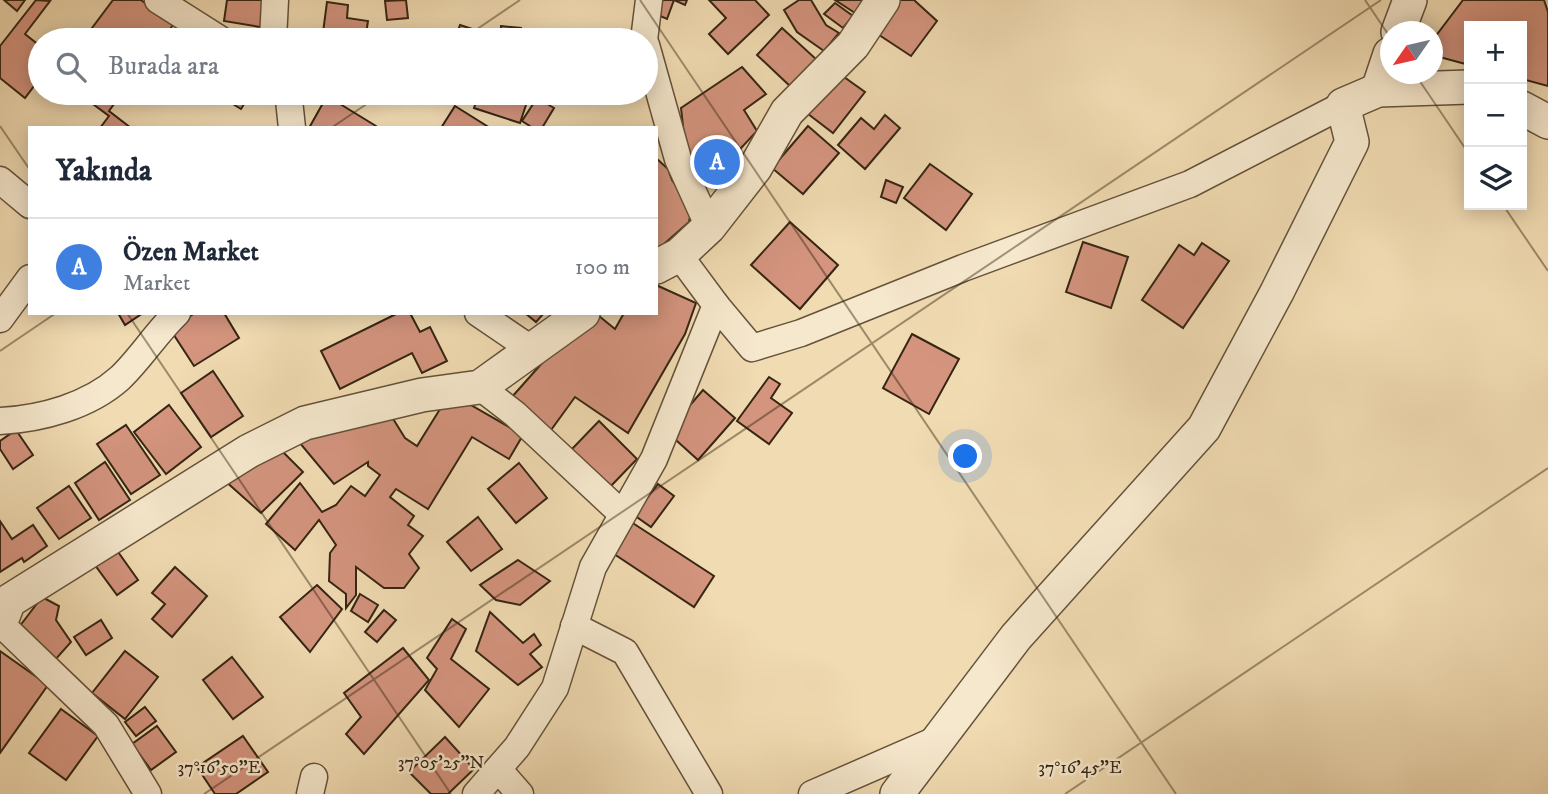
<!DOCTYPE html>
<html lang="tr">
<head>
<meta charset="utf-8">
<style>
	body { margin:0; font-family:"IM FELL DW Pica",serif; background:#f2f2f3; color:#1f2937 }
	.controls { position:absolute; right:21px; top:21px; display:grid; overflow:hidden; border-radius:0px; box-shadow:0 4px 18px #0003 }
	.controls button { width:63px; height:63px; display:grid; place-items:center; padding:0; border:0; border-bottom:2px solid #e0e1e3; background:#fff; color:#1f2937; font:35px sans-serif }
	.compass { position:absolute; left:1380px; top:21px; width:63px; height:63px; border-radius:50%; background:#fff; box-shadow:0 4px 18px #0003; rotate:236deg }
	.you { position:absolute; left:966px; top:457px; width:24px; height:24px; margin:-18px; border:5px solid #fff; border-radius:50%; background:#1a73e8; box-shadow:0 0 0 10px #1a73e833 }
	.badge { display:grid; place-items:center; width:46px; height:46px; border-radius:50%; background:#7c3aed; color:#fff; font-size:23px; font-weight:700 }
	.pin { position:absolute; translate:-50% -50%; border:4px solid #fff; box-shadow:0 2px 7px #0006 }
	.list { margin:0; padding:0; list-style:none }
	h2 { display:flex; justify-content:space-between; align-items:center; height:91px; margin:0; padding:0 28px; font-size:30px }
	h2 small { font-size:23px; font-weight:400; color:#747a83 }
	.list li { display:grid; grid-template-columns:46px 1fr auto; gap:21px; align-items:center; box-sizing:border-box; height:98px; padding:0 28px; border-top:2px solid #e0e1e3 }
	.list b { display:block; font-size:26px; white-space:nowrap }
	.list p { margin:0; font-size:23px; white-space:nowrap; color:#747a83 }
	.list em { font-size:23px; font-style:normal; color:#747a83 }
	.icon { flex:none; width:38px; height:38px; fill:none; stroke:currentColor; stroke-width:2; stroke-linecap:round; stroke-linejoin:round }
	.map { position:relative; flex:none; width:1548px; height:794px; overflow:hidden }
	.search { position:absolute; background:#fff; box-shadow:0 4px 18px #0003; left:28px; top:28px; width:630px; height:77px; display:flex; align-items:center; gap:18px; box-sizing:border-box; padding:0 24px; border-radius:38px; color:#747a83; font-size:26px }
	.panel { position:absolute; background:#fff; box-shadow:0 4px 18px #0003; left:28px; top:126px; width:630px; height:189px; border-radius:0px }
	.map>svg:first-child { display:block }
</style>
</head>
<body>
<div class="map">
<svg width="1548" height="794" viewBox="0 0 1548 794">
	<rect width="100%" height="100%" fill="#f1dbb2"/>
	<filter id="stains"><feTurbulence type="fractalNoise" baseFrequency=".00286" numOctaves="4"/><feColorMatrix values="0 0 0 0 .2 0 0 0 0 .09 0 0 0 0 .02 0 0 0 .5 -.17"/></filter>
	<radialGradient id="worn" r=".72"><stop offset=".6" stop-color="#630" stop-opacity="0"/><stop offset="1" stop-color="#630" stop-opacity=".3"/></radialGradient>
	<g fill="#d4947e" stroke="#352512" stroke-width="2">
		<path d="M4,0h21l-8,11z"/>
		<path d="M36,0l14,1 -25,33 15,12v32l-15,20 -25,-20v-32z"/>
		<path d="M113,0h28l32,25 -11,15h-79z"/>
		<path d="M227,0h43l-4,28 -42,-7z"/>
		<path d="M406,0l2,18 -21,2 -2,-19z"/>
		<path d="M656,0h31l-2,5 -11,-5 -7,19 -16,-7z"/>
		<path d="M709,0h46l14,15 -41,39 -19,-20 17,-16z"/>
		<path d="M799,0h12l15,25 13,8 -15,18 -27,-19 -13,-22z"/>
		<path d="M835,0h30l-10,13z"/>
		<path d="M888,0h26l23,21 -26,35 -44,-29z"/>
		<path d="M1463,0h81l4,12v74l-26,-7v-53h-53v39l-37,-10v-14z"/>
		<path d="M327,2l21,3 -1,13 21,3 -3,19h5h-48z"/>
		<path d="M835,3l18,13 -10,12 -19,-14z"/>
		<path d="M460,25l40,13v2h-45z"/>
		<path d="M501,26l20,2 -1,12h-20z"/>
		<path d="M782,28l35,32 -25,28 -35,-33z"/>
		<path d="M742,67l24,27 -22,16 13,21 -55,59 -16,-37 -5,-45z"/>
		<path d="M830,67l35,25 -32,41 -38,-29z"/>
		<path d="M78,93h44l-13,18 22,17h-31l9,-12z"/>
		<path d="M215,93h36l-10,16z"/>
		<path d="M479,93h31l18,6 -8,24 -46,-15z"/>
		<path d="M327,96l49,30 -1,2h-66z"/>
		<path d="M537,98l17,10 -12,20h-9l-11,-7z"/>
		<path d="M455,106l35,22h-49z"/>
		<path d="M885,115l15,13 -35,41 -27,-24 23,-27 13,11z"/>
		<path d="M808,126l31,27 -36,41 -31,-26z"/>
		<path d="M656,158l12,11 4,11 20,27 -3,15 -33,29z"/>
		<path d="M930,164l42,30 -26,36 -42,-32z"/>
		<path d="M886,180l17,7 -7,16 -15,-6z"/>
		<path d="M790,222l48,43 -38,44 -49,-44z"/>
		<path d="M1083,242l45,15 -17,51 -45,-16z"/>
		<path d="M1202,243l27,18 -46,67 -41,-28 37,-55 15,10z"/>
		<path d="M656,285l40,18 -11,31 -57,99 -53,-36 -24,33 -40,-32 48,-54 40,-28 16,13 9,-16h32z"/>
		<path d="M118,313h25l-18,12z"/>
		<path d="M195,313h29l15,25 -45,28 -24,-37z"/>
		<path d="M398,313h12l10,19 10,-5 17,34 -25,12 -10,-20 -72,36 -19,-38z"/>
		<path d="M525,313h19l-8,9z"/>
		<path d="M912,334l47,25 -30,55 -46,-26z"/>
		<path d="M213,371l30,45 -32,21 -30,-44z"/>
		<path d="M769,377l11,7 -9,14 21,15 -23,31 -32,-23z"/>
		<path d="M703,390l32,28 -37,42 -31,-28z"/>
		<path d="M450,393l73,42 -14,24 -37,-22 -44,72 -32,-20 -6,8 24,19 -6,9 15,11 -14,18 10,14 -15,20h-20l-28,-21v28l-10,13v-14l-17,-13 1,-28 6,-8 -17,-25 -24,30 -29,-26 34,-41 22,29 14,-7 15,-19 14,10 15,-21 -12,-9v-4l-34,22 -35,-42 88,-33 18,29 12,8z"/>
		<path d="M169,405l32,42 -35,27 -32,-42z"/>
		<path d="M599,421l38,38 -28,29 -38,-38z"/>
		<path d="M126,425l34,50 -29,19 -34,-50z"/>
		<path d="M16,430l17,25 -20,14 -13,-20v-8z"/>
		<path d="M275,444l28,28 -42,41 -38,-34z"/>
		<path d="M105,462l25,38 -31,20 -24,-37z"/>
		<path d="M519,463l28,35 -31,25 -28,-34z"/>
		<path d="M658,484l16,12 -23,31 -17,-12z"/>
		<path d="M69,486l22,32 -32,21 -22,-31z"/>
		<path d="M478,517l24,32 -31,22 -24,-29z"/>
		<path d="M625,518l89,58 -20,31 -89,-59z"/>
		<path d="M0,521l12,18 21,-14 14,21 -23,16 -2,-4 -22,14z"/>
		<path d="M111,542l27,38 -21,15 -28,-38z"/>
		<path d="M518,560l32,21 -30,24 -24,-5 -16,-15z"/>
		<path d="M175,567l32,29 -35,41 -20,-18 13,-15 -13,-11z"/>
		<path d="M317,585l25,24 -32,43 -30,-35z"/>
		<path d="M360,594l18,11 -10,17 -17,-11z"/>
		<path d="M42,597l17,9 -3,14 15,22 -16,18 -39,-29z"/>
		<path d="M384,610l12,10 -19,22 -12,-10z"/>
		<path d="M490,612l33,31 11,-9 7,11 -11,9 12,13 -24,18 -42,-34z"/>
		<path d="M452,619l14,10 -15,30 38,30 -30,38 -34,-37 12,-21 -10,-11z"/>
		<path d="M101,620l11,18 -26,17 -12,-18z"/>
		<path d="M403,648l26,32 -65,74 -18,-20 15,-17 -17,-24z"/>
		<path d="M0,651l48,34 -48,68z"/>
		<path d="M125,651l33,26 -33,42 -33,-26z"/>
		<path d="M232,657l31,40 -30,22 -30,-39z"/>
		<path d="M145,707l11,14 -20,15 -11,-14z"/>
		<path d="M61,709l37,27 -32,44 -37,-27z"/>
		<path d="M157,726l19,26 -25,18 -19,-26z"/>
		<path d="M243,736l25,36 -32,22h-21l-18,-27z"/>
		<path d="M445,737l29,32 -26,25h-17l-22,-22z"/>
	</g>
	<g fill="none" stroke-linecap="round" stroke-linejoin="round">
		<g stroke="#64523a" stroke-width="29">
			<g id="minor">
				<path d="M158,0l63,40"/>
				<path d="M273,40l2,-40"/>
				<path d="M644,40l5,-40"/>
				<path d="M646,45l32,114 31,68"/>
				<path d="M285,93l4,7 3,28"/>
				<path d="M0,180l30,25"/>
				<path d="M679,255l37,50 36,43 49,-15 162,-65 227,-84 153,-79"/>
				<path d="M478,313l53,36"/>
				<path d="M0,319l30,-41"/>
				<path d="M480,387l35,27 106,99"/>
				<path d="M0,421c41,-2 89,-15 120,-43 21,-20 36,-45 57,-65"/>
				<path d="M0,623l106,102 42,69"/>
				<path d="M574,626l51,26 84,142"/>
				<path d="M498,769l22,25"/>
				<path d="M310,794l4,-17"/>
				<path d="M476,794l41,-47 38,-59 38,-121 61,-108 62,-154"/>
				<path d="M812,794l126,-55"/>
			</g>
		</g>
		<g stroke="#64523a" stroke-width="36">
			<g id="tertiary">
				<path d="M1398,32l12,-32"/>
				<path d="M1378,90l12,-36"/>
				<path d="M1522,108l26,14"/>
				<path d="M656,267l23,-12 30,-28 46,-59 32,-56 66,-67 30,-45"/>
				<path d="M0,624l9,-23 240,-150 56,-28 117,-28 58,-8 103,-74"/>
				<path d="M897,794l119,-157 188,-209 73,-136 75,-150 -9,-37 35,-15 91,-3"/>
			</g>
		</g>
		<use href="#minor" stroke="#f6e8cd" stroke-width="26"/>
		<use href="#tertiary" stroke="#f6e8cd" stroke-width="33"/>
	</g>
	<path fill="none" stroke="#352512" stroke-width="2" stroke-opacity="0.45" d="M640,0l536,794M1365,0l25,37M461,40l59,-40M1415,74l54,80M0,126l30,44M331,128l52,-35M1503,205l45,66M127,313l324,481M0,351l56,-38M204,794l1177,-794M1065,794l483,-326"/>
	<g font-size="18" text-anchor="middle" fill="#352512" stroke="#f6e8cd" stroke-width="5" stroke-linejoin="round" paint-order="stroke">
		<text x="441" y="768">37°05'25"N</text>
		<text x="219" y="773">37°16'50"E</text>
		<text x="1080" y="773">37°16'45"E</text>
	</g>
	<rect width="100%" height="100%" filter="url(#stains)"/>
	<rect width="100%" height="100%" fill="url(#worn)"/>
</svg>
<div class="controls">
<button>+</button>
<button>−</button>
<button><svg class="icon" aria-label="layers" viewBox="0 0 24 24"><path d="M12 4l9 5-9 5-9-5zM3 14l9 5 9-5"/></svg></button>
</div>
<svg class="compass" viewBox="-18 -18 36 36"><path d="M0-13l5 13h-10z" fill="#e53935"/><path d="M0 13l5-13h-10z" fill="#747a83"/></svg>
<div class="you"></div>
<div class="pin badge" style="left:717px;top:162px;background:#3f7fe0">A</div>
<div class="search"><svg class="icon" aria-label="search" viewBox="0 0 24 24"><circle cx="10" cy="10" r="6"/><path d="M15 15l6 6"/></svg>Burada ara</div>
<section class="panel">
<h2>Yakında<small></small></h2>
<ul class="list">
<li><span class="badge" style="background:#3f7fe0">A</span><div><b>Özen Market</b><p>Market</p></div><em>100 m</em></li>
</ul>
</section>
</div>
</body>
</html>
